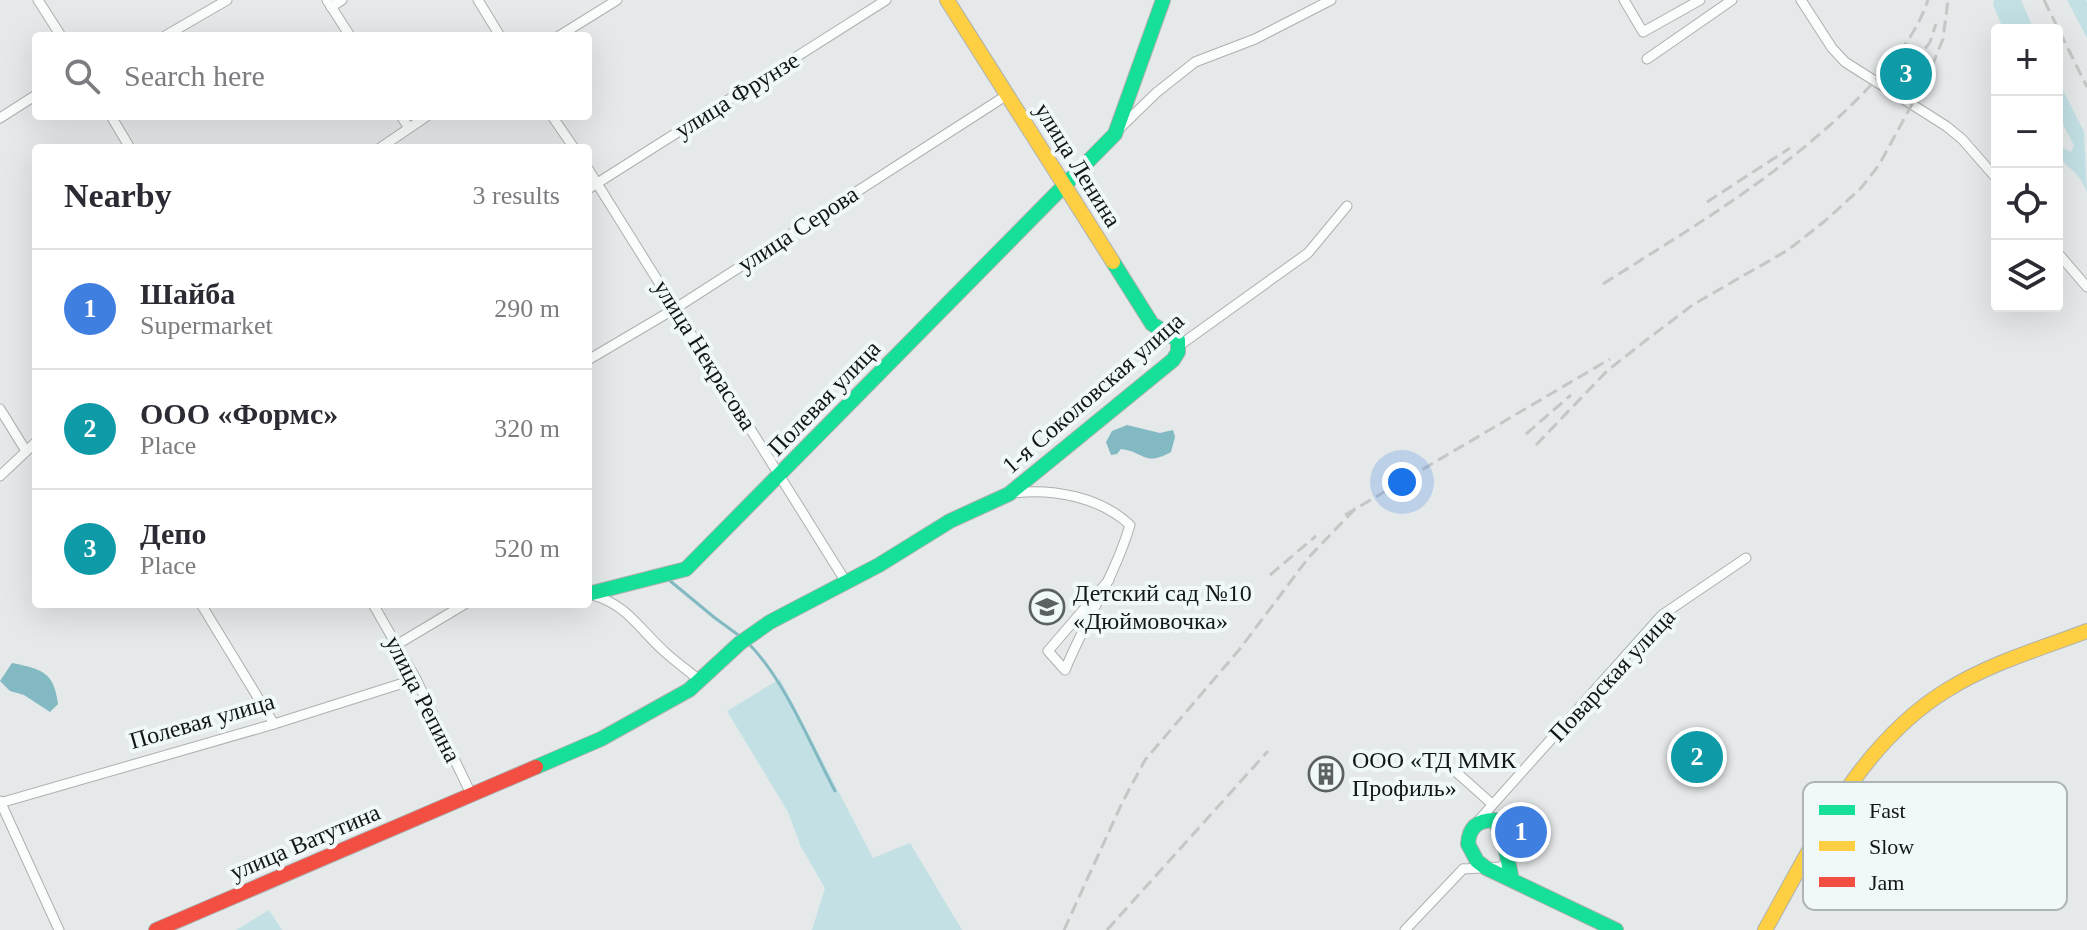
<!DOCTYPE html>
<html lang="en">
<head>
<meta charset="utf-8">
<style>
	body { margin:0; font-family:"Times New Roman",serif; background:#f7f7f7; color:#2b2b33 }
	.controls { position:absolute; right:24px; top:24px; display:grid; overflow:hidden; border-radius:8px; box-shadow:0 8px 32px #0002 }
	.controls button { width:72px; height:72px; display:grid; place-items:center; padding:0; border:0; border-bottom:2px solid #e1e1e2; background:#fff; color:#2b2b33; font:40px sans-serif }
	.you { position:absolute; left:1402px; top:482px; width:28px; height:28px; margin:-20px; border:6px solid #fff; border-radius:50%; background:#1a73e8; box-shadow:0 0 0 12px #1a73e833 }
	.badge { display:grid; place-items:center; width:52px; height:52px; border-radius:50%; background:#5c6060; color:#fff; font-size:26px; font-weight:700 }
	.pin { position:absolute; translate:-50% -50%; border:4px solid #fff; box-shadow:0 2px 8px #0006 }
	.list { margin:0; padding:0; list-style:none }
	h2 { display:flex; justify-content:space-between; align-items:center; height:104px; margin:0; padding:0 32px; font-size:34px }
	h2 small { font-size:26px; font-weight:400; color:#7c7c81 }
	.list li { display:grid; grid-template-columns:52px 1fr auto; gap:24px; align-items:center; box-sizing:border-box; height:120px; padding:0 32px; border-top:2px solid #e1e1e2 }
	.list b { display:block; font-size:30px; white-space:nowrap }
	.list p { margin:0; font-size:26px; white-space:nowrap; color:#7c7c81 }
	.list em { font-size:26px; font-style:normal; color:#7c7c81 }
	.icon { flex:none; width:44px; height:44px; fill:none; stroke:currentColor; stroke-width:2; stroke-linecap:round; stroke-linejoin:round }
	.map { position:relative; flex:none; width:2087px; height:930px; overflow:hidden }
	.search { position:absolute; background:#fff; box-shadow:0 8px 32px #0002; left:32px; top:32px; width:560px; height:88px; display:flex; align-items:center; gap:20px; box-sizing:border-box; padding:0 28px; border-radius:8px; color:#7c7c81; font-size:30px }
	.panel { position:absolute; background:#fff; box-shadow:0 8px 32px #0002; left:32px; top:144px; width:560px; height:464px; border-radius:8px }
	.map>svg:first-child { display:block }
</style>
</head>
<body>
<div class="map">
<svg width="2087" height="930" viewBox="0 0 2087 930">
	<rect width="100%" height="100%" fill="#e5e9e9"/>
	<g fill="#c3e1e5">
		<path d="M1994,0h27l13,30h-30l-11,-25z"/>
		<path d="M2067,0h19l1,2v36z"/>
		<path d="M2057,78l27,54 3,61c-8,-24 -21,-23 -30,-41l2,-6 12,6 3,-7 -17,-32z"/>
		<path d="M780,679l93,179 37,-15 52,87h-150l13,-42 -24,-41 -13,-35 -61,-101z"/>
		<path d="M269,910l13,20h-46z"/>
	</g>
	<g fill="#82b9c2">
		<path d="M1127,425l33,8 13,-3 2,7 -4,15c-27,15 -26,0 -50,-3l-4,5 -6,1 -5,-13 6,-11z"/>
		<path d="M12,663c30,6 42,9 46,41l-8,8 -26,-17 -14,-4 -10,-10z"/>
	</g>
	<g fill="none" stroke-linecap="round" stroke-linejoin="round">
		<g stroke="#82b9c2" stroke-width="3">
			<path d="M669,580l46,38 26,19"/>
			<path d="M747,642c37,36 63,102 88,149"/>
		</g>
		<g stroke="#adb0b0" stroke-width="11">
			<g id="street">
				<path d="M38,0l23,36"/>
				<path d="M327,0l23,36"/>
				<path d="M478,0l22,36"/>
				<path d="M1624,0l19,32 57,-32"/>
				<path d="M1801,0l31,48 13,14 101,64 16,13 35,40"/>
				<path d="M331,7l11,-7"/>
				<path d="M165,36l62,-36"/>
				<path d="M559,36l58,-36"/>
				<path d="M1647,59l85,-59"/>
				<path d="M111,116l19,32"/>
				<path d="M401,116l8,12"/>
				<path d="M552,116l22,32"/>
				<path d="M0,118l36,-23"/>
				<path d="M1120,128l36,-35 39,-31 60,-23 76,-39"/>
				<path d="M380,148l47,-32"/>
				<path d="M588,169l258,413"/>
				<path d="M588,189l298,-189"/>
				<path d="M2057,252l30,35"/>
				<path d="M1180,345l128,-92 39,-47"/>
				<path d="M588,360l88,-52 331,-213"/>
				<path d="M0,409l26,42"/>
				<path d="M0,476l36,-34"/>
				<path d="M1013,493c40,-5 87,4 117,32 -15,51 -45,96 -65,145l-17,-19 61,-71"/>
				<path d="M592,595c35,9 48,35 74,58 11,10 23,18 34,28"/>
				<path d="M201,604l73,120"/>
				<path d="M373,604l43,75 55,115"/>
				<path d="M398,644l67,-40"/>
				<path d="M1455,771l37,33"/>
				<path d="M0,801l59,129"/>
				<path d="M0,803l274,-79 142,-45"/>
				<path d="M1479,820l183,-205 84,-57"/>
				<path d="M1463,869l37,-2 9,-5"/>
				<path d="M1405,930l58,-61"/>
			</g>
		</g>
		<g stroke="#adb0b0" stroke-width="16">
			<g id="fast">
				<path d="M588,594l98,-25 429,-435 48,-134"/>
				<path d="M536,767l65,-28 88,-49 51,-47 30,-21 109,-57 71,-44 59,-27 164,-134 5,-8v-12l-26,-16 -39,-62"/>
				<path d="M1512,880l-8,-38 -9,-22c-17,0 -26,7 -27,24l9,17 9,7 130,62"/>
			</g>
		</g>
		<g stroke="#adb0b0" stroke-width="16">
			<g id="slow">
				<path d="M947,0l166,262"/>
				<path d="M1765,930c49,-87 94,-186 182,-240 43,-27 93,-41 140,-59"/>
			</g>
		</g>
		<g stroke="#adb0b0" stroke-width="16">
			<path id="jam" d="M156,930l380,-163"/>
		</g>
		<use href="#street" stroke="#fbfcfc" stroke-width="9"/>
		<use href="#fast" stroke="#16e098" stroke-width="14"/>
		<use href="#slow" stroke="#ffcf43" stroke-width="14"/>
		<use href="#jam" stroke="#f24e42" stroke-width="14"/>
		<g stroke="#c6c6c6" stroke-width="3" stroke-dasharray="12 6" stroke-linecap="butt">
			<path d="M2044,0l43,87"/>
			<path d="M1915,63l15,-21 6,-18"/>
			<path d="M1707,202l83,-54"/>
			<path d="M1603,284c96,-61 189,-115 268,-199 24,-25 46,-52 57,-85"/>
			<path d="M1526,434l45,-39"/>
			<path d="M1536,445l71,-74 38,-30 49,-37 94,-54 37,-29 36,-33 18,-23 51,-94 13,-32 5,-39"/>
			<path d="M1345,515l265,-156"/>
			<path d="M1270,575l46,-39"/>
			<path d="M1064,930l58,-127 23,-43 94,-110 70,-93 46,-48"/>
			<path d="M1107,930l161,-179"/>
		</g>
	</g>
	<defs>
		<g id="school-ring" transform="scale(1.8)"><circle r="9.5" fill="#f0f8f9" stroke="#5c6060" stroke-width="1.5"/><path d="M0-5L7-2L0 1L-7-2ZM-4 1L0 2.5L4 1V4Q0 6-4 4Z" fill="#5c6060"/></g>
		<g id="building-ring" transform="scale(1.8)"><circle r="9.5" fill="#f0f8f9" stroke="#5c6060" stroke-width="1.5"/><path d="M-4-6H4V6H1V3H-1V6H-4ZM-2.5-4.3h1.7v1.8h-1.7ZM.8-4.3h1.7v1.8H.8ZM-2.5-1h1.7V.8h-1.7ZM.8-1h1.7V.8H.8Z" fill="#5c6060"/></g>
	</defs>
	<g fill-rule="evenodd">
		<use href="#school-ring" x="1047" y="607"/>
		<use href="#building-ring" x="1326" y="774"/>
	</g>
	<g text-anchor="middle" stroke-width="8" stroke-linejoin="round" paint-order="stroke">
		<g font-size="24" fill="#131616" stroke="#f0f8f9">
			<text transform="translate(737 95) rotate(-32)" y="8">улица Фрунзе</text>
			<text transform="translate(1078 165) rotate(58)" y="8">улица Ленина</text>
			<text transform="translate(798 229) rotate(-33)" y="8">улица Серова</text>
			<text transform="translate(705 355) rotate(58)" y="8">улица Некрасова</text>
			<text transform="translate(1093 393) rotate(-41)" y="8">1-я Соколовская улица</text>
			<text transform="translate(824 398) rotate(-46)" y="8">Полевая улица</text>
			<text transform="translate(1612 675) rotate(-47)" y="8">Поварская улица</text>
			<text transform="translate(423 699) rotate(63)" y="8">улица Репина</text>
			<text transform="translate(202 721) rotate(-16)" y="8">Полевая улица</text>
			<text transform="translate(305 842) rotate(-23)" y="8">улица Ватутина</text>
		</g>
		<g font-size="24" fill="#131616" stroke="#f0f8f9" text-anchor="start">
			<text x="1073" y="601">Детский сад №10<tspan x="1073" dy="28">«Дюймовочка»</tspan></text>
			<text x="1352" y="768">ООО «ТД ММК<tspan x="1352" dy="28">Профиль»</tspan></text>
		</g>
	</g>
	<rect x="1803" y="782" width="264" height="128" rx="12" fill="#f0f8f9" stroke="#aeb4b5" stroke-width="2"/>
	<rect x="1819" y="805" width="36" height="10" fill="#16e098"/>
	<rect x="1819" y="841" width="36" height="10" fill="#ffcf43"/>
	<rect x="1819" y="877" width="36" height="10" fill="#f24e42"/>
	<g font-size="22" fill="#131616">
		<text x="1869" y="818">Fast</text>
		<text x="1869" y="854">Slow</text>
		<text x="1869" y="890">Jam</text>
	</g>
</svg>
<div class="controls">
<button>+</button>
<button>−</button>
<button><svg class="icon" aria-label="locate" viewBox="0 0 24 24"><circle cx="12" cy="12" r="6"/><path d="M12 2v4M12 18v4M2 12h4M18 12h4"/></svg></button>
<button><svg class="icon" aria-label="layers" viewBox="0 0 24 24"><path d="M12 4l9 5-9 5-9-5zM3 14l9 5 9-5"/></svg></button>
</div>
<div class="you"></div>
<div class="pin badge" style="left:1521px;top:832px;background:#3f7fe0">1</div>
<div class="pin badge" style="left:1697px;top:757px;background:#0f9aa8">2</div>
<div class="pin badge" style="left:1906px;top:74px;background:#0f9aa8">3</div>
<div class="search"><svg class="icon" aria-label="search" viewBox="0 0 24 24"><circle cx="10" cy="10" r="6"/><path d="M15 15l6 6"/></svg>Search here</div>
<section class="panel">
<h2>Nearby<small>3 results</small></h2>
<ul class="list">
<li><span class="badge" style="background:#3f7fe0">1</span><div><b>Шайба</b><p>Supermarket</p></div><em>290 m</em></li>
<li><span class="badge" style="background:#0f9aa8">2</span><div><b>ООО «Формс»</b><p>Place</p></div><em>320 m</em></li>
<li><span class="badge" style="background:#0f9aa8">3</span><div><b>Депо</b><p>Place</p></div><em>520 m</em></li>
</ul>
</section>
</div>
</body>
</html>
